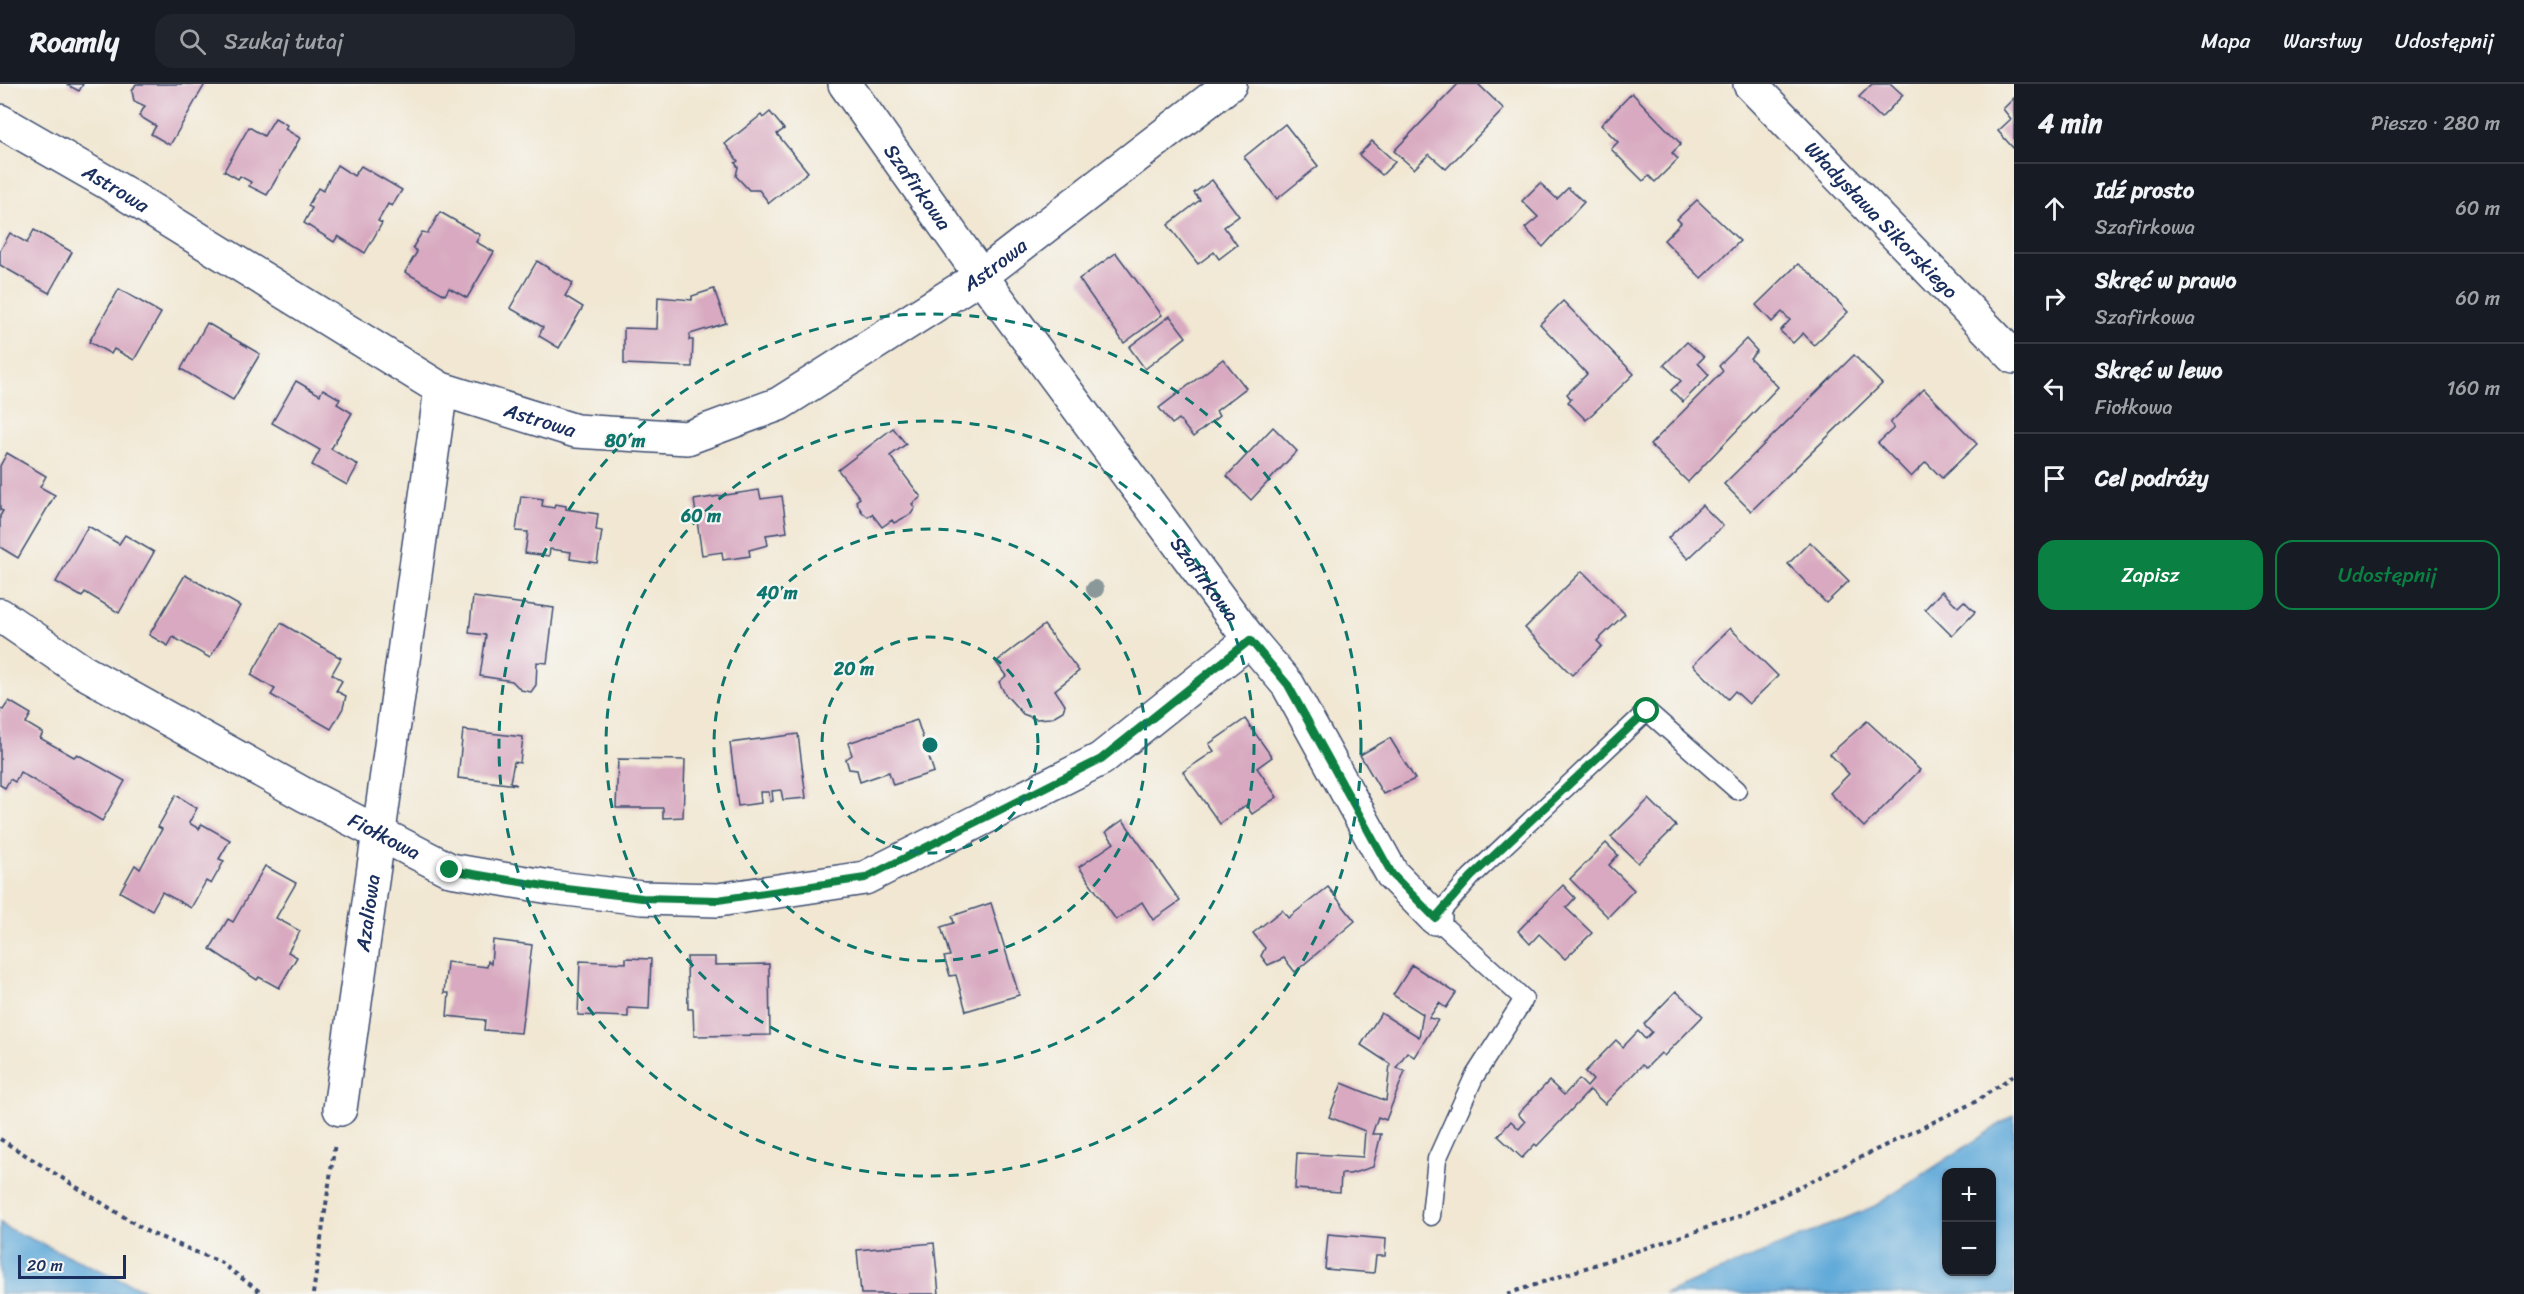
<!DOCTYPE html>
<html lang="pl">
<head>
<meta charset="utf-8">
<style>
	body { margin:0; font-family:Sriracha,sans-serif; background:#20242c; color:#f1f3f6 }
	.controls { position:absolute; right:18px; bottom:18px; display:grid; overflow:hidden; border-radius:12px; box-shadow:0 2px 4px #0004 }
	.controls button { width:54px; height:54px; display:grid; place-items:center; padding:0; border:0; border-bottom:2px solid #363941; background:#171b24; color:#f1f3f6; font:30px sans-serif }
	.scale { position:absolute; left:18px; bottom:15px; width:108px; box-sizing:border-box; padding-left:6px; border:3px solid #1b2f5e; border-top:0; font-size:16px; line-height:21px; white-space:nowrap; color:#1b2f5e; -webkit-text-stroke:4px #f6f6f2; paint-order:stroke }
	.stop { position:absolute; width:18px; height:18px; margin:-14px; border:4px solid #0b8043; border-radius:50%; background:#fff }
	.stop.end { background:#0b8043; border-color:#fff; box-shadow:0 2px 6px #0008 }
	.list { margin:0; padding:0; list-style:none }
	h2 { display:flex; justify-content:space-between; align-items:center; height:78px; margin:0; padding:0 24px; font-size:26px }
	h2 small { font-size:20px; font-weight:400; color:#9ea1a6 }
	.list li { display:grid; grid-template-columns:39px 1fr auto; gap:18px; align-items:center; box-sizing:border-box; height:90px; padding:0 24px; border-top:2px solid #363941 }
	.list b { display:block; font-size:22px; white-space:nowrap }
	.list p { margin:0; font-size:20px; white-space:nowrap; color:#9ea1a6 }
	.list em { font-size:20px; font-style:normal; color:#9ea1a6 }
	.actions { display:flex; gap:12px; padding:18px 24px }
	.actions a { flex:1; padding:14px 0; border:2px solid #0b8043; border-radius:18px; text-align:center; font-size:21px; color:#0b8043 }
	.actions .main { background:#0b8043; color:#fff }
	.icon { flex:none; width:33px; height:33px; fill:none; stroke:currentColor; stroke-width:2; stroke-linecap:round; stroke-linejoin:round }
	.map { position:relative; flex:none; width:2014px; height:1210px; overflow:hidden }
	header { display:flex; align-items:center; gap:36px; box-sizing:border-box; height:84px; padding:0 30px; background:#171b24; border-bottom:2px solid #363941 }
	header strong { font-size:28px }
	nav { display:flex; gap:33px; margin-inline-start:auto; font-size:21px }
	.search { width:420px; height:54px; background:#20242c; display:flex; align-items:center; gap:15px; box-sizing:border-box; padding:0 21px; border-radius:18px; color:#9ea1a6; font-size:22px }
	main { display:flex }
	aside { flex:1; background:#171b24 }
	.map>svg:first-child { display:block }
</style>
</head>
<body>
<header>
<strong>Roamly</strong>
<div class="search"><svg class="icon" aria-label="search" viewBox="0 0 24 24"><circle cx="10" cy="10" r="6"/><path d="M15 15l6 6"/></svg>Szukaj tutaj</div>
<nav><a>Mapa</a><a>Warstwy</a><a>Udostępnij</a></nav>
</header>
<main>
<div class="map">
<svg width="2014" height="1210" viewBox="0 0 2014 1210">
	<rect width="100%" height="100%" fill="#f6f6f2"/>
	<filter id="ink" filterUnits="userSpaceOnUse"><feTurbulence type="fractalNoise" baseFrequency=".0167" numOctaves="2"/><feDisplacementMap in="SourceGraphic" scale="12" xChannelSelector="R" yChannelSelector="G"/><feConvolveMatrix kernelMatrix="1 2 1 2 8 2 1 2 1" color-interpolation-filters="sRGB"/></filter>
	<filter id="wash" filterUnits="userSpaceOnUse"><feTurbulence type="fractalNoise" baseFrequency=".008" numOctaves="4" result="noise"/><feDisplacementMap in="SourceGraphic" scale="24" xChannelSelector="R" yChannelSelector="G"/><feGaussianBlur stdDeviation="1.35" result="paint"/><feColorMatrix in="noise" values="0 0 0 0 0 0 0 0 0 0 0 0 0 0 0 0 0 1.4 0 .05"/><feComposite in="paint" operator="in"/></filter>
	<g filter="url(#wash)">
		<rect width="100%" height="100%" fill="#f1e7d2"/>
		<g fill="#62aad9" stroke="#3e6c9c" stroke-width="1.5" fill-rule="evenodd">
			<path d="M2014,1031v179h-350l211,-88zM1992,1088v100h-46v-100z"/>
			<path d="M0,1138l7,6 146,66h-153z"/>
		</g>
		<g id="blocks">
			<g fill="#d8a9c0">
				<path d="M66,0h17l-4,7z"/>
				<path d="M136,0h69l-35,61 -19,-11 5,-8 -17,-10 6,-10 -11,-5 -2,-10z"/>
				<path d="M1458,0h20l26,25 -58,60 -17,-15 -15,15 -20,-18z"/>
				<path d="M1872,0h19l12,11 -22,23 -22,-21z"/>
				<path d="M1632,9l49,51 -9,9 6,6 -23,23 -6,-6 -6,5 -32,-32 7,-7 -17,-17z"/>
				<path d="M2014,14v51l-16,-18 13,-12 -8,-10z"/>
				<path d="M770,28l14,17 -7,5 31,38 -39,31 -10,-13h-10l-13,-14 2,-9 -3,-4 3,-2 -13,-17 36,-29 2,3z"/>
				<path d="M275,34l12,7 -2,4 15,9 -33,57 -18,-9 2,-4 -11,-6 -2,3 -14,-8 25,-44 15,9z"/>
				<path d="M1285,40l33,42 -41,33 -33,-42z"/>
				<path d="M1372,57l23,21 -13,13 -23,-20z"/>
				<path d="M337,81l17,11 7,-10 41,24 -10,16 -4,-2 -10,17 4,2 -17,30 -27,-17 -4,6 -30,-19 8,-15 -4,-2 10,-18 5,3z"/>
				<path d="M1212,96l27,36 -15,11 13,18 -18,14 -5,-7 -16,12 -30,-39 32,-25 -6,-7z"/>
				<path d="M1540,99l17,16 11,-11 16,14 -41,45 -18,-19 13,-11 -16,-16z"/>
				<path d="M1697,116l43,41 -39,37 -37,-38 17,-17 -4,-4z"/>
				<path d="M440,128l40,23 -4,7 18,10 -27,46 -18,-10 -4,7 -40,-23 12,-20 -4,-5 9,-15 6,1z"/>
				<path d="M34,146l38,22 -23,41 -49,-28v-14l10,-18 17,10z"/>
				<path d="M1116,169l46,62 -38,28 -45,-64z"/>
				<path d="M537,177l36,22 -8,13 18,11 -24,41 -20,-12 4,-9 -33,-19z"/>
				<path d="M1798,180l12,9 38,39 -34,33 -11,-12 -10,10 -13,-12 10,-11 -8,-8 -10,10 -16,-17z"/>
				<path d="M119,205l42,24 -27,47 -20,-11 -3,5 -22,-12z"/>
				<path d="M714,205l12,34 -36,11 -1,6h4l-1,27 -68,-3v-36l33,1 1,-32 34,3v-4z"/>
				<path d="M1563,217l71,73 -48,46 -18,-18 3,-3 -4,-5 20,-20 -47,-50z"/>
				<path d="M1170,232l16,21 -41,32 -16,-22z"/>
				<path d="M207,239l53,31 -27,46 -52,-31z"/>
				<path d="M1746,255l11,12 -7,7 28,29 -90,95 -38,-37 73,-74 -4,-5z"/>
				<path d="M1687,258l17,15 -6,6 11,12 -26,27 -12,-12 10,-9 -17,-16z"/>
				<path d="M1854,271l28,29 -131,127 -27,-27z"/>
				<path d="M1223,275l23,29 -30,23 3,5 -26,21 -14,-18 -7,5 -13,-16z"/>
				<path d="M296,297l24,14 3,-6 17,10 -3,5 15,9 -21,36 27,16 -11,20 -35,-20 8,-15 -48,-27z"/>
				<path d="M1924,305l53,55 -35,34 -16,-16 -15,15 -33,-34 16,-15 -4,-5z"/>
				<path d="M1273,343l24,24 -46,49 -24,-24z"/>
				<path d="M893,344l13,16 -16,12 31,41 -9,7 3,4 -4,6 -17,9 -2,-3 -10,7 -10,-13 -4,3 -6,-5 -6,-11 4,-3 -22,-28z"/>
				<path d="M7,369l39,23 -6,11 15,8 -37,63 -18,-11v-31l3,-5 -3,-1v-44z"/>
				<path d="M759,406l2,9 21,-3 5,36 -21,3 2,10 -19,5 1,6 -27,4 -1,-8 -20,3 -8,-55z"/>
				<path d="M521,412l22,3 -1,7 12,2 1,-4 11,2v3l32,5 -2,16 6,1 -5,32 -27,-4 1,-7 -21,-3 -1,7 -24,-3 3,-21 -12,-1z"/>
				<path d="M1702,421l21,21 -35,33 -20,-21z"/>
				<path d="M88,442l31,18 6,-9 29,17 -35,61 -34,-21 -3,5 -26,-15z"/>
				<path d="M1810,458l39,39 -23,22 -38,-39z"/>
				<path d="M1582,487l43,43 -28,27 5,5 -30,29 -47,-47z"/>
				<path d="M185,491l55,31 -30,52 -37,-21 -5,9 -19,-11z"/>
				<path d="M1942,507l16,16 6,-6 11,11 -23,24 -27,-27z"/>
				<path d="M473,513l81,11 -7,55 -10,-1 -1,23 -5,7 -10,-2 -9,-9 -32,-5 6,-41 -17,-2z"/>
				<path d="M281,539l60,35 -9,16 10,7 -6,10 10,5 -3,12 -12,21 -60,-34 4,-6 -24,-14z"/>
				<path d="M1044,541l35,46 -24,19 10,15 -2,6 -12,7 -15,1 -13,-5 -18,-20 -6,-12 7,-6 -10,-14z"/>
				<path d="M1730,544l48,48 -29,28 -14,-13 -7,8 -35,-34z"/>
				<path d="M9,617l22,13 -5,9 17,10 -3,5 34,19 3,-3 48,27 -23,40 -82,-49 -5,10 -5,-3 -5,9 -5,-3v-77l3,2z"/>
				<path d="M1245,635l27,38 -15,11 20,29 -25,17 -6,-9 -26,19 -37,-52 31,-21 -5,-7z"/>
				<path d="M917,636l17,52 -41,13 -4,-13 -29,10 -3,-12 -8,-1 -3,-10 6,-4 -4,-12z"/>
				<path d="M1867,637l53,49 -56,57 -34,-34 19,-19 -19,-20z"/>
				<path d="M463,646l60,7 -3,26 -6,-1 -4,20 7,3 -59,-7z"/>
				<path d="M798,650l8,64 -23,2 -2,-10 -9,1 1,10 -3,1 -1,-10h-9l1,11 -23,3 -8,-63z"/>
				<path d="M1390,654l25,41 -32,15 -23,-39z"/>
				<path d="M618,675l67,1 -2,57 -20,1v-10h-47z"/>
				<path d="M176,711l21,13 -8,15 10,6 3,-5 28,16 -11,19 5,2 -13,23 -5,-3 -15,27 -29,-16 -10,18 -32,-18 15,-27 5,4 22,-40 -4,-2z"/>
				<path d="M1649,715l27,27 -38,37 -27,-26z"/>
				<path d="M1123,736l57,81 -27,19 -11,-18 -26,18 -37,-53 35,-24 -8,-11z"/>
				<path d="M1606,759l12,12 -9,10 25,25 -26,27 -38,-38z"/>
				<path d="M265,782l31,17 -20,35 24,13 -12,21 9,5 -18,31 -20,-11 -2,3 -47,-31 18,-30 5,3z"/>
				<path d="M1563,801l12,13 -9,10 26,25 -27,26 -26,-25 -9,10 -12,-13z"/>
				<path d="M1328,803l27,34 -60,51 -11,-14 -16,7 -7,-9 4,-8 -12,-15 29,-23 6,8z"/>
				<path d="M991,819l28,92 -53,16 -10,-36 -6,1 -6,-19 6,-1 -9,-29 13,-4 -2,-7z"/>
				<path d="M493,856l39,5 -11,88 -37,-3 1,-10 -38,-4 2,-23h-5l3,-31 40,5 1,-6 3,3z"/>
				<path d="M687,873h28v8l54,-1 1,71 -76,1 -1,-27h-5z"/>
				<path d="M626,874l25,1 -2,50 -21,-1v9l-50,-2 2,-54 46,2z"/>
				<path d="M1412,881l44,28 -10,15 -7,-5 -10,15 9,2 -24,37 -7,-5 -11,16 9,3 -19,49 -8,-3 -6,17h9l-8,33 -23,7h-9l-1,18 -45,-3 2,-36 66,4 2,-26 -36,-14 13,-34 44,18 4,-37 -29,-19 20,-32 38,24 4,-23 -30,-19z"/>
				<path d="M1676,907l27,25 -39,40 -3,-3 -15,15 -4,-3 -37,39 -15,-14 -53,56 -2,-2 -13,14 -24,-22 13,-15 8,8 6,-7 -7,-8 31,-33 15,14 15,-16 8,8 6,-7 -8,-8 31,-32 7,7 15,-16 7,8 7,-7 -8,-8z"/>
				<path d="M1328,1150l58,5 -1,17h-9l-2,17 -49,-4z"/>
				<path d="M934,1159l5,51h-78l-4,-44z"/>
			</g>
		</g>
	</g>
	<g filter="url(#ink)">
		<use href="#blocks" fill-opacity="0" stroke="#3b4b6f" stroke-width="1.5"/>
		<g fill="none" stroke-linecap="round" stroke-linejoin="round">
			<g stroke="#3b4b6f" stroke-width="21">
				<path id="lane" d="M1431,1132l6,-57 37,-82 50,-78 -89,-81 36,-41 176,-166 90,79"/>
			</g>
			<g stroke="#3b4b6f" stroke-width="36">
				<g id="street">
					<path id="s1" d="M845,0l136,192 269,364 38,45 104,189 43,44"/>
					<path id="s2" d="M0,37l108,62 333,206 135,42 111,7 92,-34 202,-128 249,-192"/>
					<path id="s3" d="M0,531l82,56 223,124 145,75 100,17 92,11 76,2 147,-22 236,-119 149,-119"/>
					<path id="s4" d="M340,1025l101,-720"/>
				</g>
			</g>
			<g stroke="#3b4b6f" stroke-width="36">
				<g id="secondary">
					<path id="s5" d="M1750,0l264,273"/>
				</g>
			</g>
			<g stroke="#3b4b6f" stroke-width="4" stroke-dasharray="4.5 4.5" stroke-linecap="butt">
				<path d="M0,1055l148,93 72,30 43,32"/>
				<path d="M313,1210l22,-151"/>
				<path d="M1507,1210l226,-75 244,-118 37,-26"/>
			</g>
			<use href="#lane" stroke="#fff" stroke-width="18"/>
			<use href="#street" stroke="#fff" stroke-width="33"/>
			<use href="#secondary" stroke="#fff" stroke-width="33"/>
		</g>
		<circle fill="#8a9899" cx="1095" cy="505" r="9"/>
	</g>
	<g fill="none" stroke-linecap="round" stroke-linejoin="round" filter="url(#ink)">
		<path stroke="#0b8043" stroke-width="8" d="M450,786l100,17 92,11 76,2 147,-22 236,-119 149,-119 38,45 104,189 43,44 36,-41 176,-166"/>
	</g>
	<g fill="none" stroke="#0f766e" stroke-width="3" stroke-dasharray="10 8">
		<circle cx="930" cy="661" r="108"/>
		<circle cx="930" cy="661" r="216"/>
		<circle cx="930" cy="661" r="324"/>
		<circle cx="930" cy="661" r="431"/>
	</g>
	<g text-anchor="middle" stroke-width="4.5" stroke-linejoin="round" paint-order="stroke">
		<g font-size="20" fill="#1b2f5e" stroke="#f6f6f2">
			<text dy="7" stroke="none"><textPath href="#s1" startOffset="126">Szafirkowa</textPath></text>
			<text dy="7" stroke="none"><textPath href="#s2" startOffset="134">Astrowa</textPath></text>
			<text dy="7" stroke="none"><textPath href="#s5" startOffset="189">Władysława Sikorskiego</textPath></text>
			<text dy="7" stroke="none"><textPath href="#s2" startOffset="1124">Astrowa</textPath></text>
			<text dy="7" stroke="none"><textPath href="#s2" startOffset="620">Astrowa</textPath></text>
			<text dy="7" stroke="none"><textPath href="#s1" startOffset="612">Szafirkowa</textPath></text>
			<text dy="7" stroke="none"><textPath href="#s3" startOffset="444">Fiołkowa</textPath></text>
			<text dy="7" stroke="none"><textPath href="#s4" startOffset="198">Azaliowa</textPath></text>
		</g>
	</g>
	<circle cx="930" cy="661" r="9" fill="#0f766e" stroke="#f6f6f2" stroke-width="3"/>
	<g font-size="18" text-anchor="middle" font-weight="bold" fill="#0f766e" stroke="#f6f6f2" stroke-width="4.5" stroke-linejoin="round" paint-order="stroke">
		<text x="625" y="363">80 m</text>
		<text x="701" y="438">60 m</text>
		<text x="777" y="515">40 m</text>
		<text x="854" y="591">20 m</text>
	</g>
</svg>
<div class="controls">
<button>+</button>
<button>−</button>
</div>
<div class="scale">20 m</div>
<div class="stop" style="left:1647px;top:627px"></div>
<div class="stop end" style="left:450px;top:786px"></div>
</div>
<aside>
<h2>4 min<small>Pieszo · 280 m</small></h2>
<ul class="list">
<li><svg class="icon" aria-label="ahead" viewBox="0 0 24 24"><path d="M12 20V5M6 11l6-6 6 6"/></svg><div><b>Idź prosto</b><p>Szafirkowa</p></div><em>60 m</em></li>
<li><svg class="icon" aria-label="right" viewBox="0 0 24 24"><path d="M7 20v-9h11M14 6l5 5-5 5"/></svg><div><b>Skręć w prawo</b><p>Szafirkowa</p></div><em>60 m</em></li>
<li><svg class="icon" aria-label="left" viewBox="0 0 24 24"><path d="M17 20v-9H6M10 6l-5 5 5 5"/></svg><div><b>Skręć w lewo</b><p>Fiołkowa</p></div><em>160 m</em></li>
<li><svg class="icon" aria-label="arrive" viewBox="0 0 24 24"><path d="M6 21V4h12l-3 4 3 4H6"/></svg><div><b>Cel podróży</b></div></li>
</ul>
<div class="actions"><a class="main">Zapisz</a><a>Udostępnij</a></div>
</aside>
</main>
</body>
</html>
